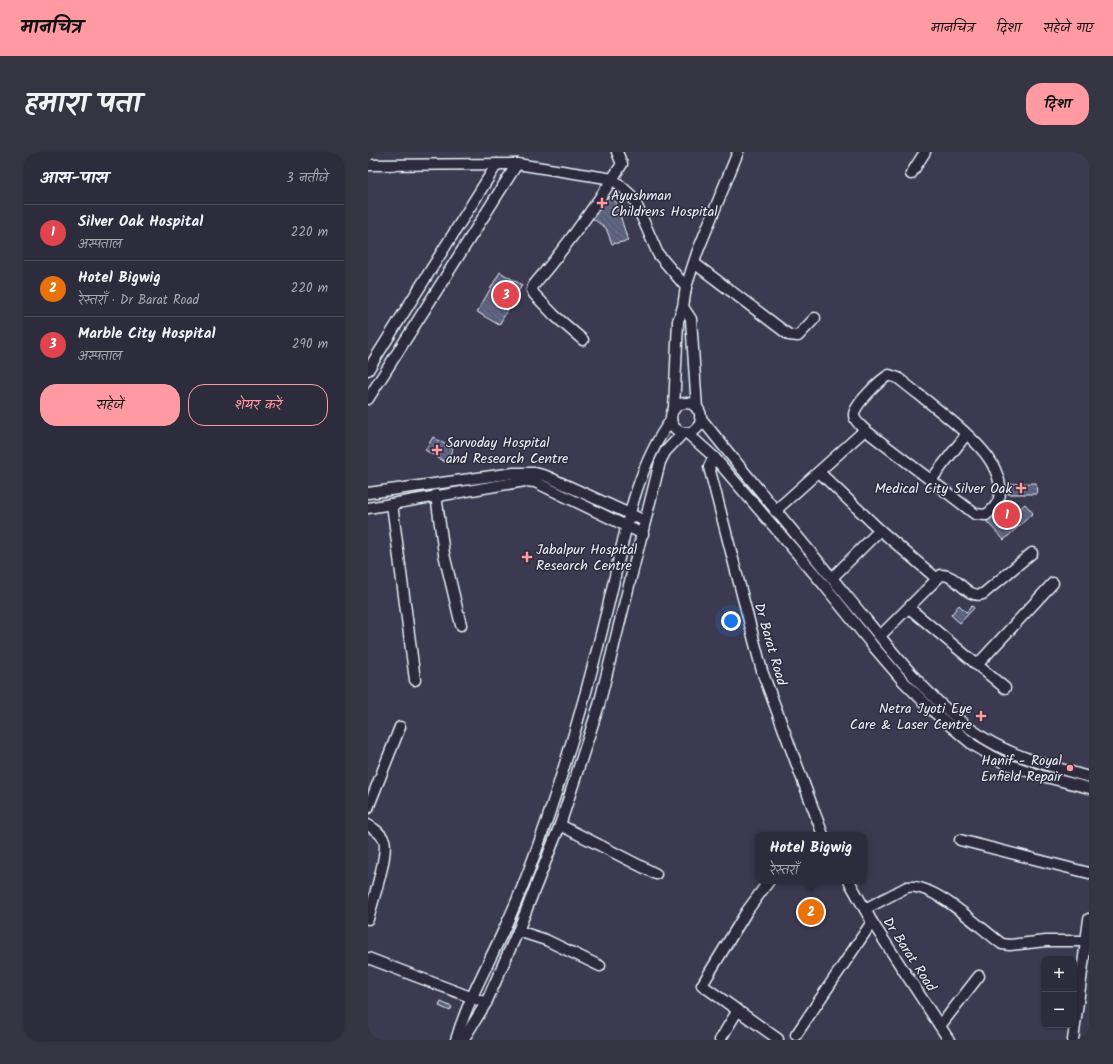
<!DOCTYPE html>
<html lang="hi">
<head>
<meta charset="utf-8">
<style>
	body { margin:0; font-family:Kalam,"Playpen Sans Deva",sans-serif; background:#353443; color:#f1f3f6 }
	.controls { position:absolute; right:12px; bottom:12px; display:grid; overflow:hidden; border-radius:8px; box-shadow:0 1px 3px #0004 }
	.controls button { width:36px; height:36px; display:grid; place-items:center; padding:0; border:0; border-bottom:1px solid #484856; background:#2d2c3c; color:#f1f3f6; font:20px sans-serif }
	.you { position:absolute; left:363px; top:469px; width:14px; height:14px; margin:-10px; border:3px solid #fff; border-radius:50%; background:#1a73e8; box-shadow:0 0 0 6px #1a73e833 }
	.badge { display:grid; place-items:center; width:26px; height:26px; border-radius:50%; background:#ff9aa2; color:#fff; font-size:13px; font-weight:700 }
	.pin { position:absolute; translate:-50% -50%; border:2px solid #fff; box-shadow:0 1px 4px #0006 }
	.popup { position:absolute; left:387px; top:680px; width:112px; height:52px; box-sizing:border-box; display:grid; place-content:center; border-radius:8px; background:#2d2c3c; filter:drop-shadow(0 1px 3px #0005); font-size:13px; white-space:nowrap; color:#a7a7af }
	.popup b { font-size:15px; color:#f1f3f6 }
	.popup::after { content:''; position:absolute; left:50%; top:100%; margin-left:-8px; border:8px solid transparent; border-top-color:#2d2c3c }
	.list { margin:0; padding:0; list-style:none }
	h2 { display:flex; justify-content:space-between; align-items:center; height:52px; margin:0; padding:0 16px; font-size:17px }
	h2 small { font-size:13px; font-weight:400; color:#a7a7af }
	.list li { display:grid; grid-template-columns:26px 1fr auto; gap:12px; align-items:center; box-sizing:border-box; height:56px; padding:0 16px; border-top:1px solid #484856 }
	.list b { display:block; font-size:15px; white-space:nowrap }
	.list p { margin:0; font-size:13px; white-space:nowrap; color:#a7a7af }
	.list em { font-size:13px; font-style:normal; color:#a7a7af }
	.actions { display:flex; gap:8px; padding:12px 16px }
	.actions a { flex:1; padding:9px 0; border:1px solid #ff9aa2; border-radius:16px; text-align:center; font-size:14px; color:#ff9aa2 }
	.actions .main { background:#ff9aa2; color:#111 }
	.map { position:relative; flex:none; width:721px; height:888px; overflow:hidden; border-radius:16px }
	header { display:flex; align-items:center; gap:24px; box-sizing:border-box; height:56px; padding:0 20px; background:#ff9aa2; color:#111 }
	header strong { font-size:19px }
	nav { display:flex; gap:22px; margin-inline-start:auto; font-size:14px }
	.intro { display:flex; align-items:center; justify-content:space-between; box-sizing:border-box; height:96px; padding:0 24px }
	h1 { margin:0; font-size:28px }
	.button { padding:10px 18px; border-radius:16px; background:#ff9aa2; color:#111; font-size:14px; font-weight:700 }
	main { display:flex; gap:24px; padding:0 24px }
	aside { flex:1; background:#2d2c3c; border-radius:16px; box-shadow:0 1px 3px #0004 }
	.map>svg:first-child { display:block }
</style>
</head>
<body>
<header>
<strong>मानचित्र</strong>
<nav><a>मानचित्र</a><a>दिशा</a><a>सहेजे गए</a></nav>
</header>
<div class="intro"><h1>हमारा पता</h1><a class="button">दिशा</a></div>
<main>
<aside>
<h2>आस-पास<small>3 नतीजे</small></h2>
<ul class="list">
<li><span class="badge" style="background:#e0444e">1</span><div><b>Silver Oak Hospital</b><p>अस्पताल</p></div><em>220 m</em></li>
<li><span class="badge" style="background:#e8710a">2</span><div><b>Hotel Bigwig</b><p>रेस्तराँ · Dr Barat Road</p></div><em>220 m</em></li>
<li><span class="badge" style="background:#e0444e">3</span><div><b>Marble City Hospital</b><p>अस्पताल</p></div><em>290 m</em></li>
</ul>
<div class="actions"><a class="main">सहेजें</a><a>शेयर करें</a></div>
</aside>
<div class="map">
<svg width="721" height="888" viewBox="0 0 721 888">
	<defs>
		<pattern id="building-back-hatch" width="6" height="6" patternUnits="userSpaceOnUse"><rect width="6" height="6" fill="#5a5f7b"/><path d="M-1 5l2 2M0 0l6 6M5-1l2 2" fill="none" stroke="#72768e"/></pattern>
	</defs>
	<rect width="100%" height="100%" fill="#3c3a50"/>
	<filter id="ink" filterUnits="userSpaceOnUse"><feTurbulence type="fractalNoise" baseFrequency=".025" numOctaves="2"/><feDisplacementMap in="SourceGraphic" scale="8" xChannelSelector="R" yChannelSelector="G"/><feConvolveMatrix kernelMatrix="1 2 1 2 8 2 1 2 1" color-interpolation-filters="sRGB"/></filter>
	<g filter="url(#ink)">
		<g fill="url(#building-back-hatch)" stroke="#e8f1f8">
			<path d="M238,43l10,7 12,39 -16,3 -6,-16 -17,-12z"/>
			<path d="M132,120l22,13 -23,40 -22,-13z"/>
			<path d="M65,285l20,12 -8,13 -20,-12z"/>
			<path d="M668,331l1,11h-29v-10z"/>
			<path d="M643,352l6,7 8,-7 8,9 -29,27 -17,-18 11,-14z"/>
			<path d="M591,453l7,7 6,-6 2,2 -14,15 -9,-8z"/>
			<path d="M73,850l11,5 -2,4 -11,-5z"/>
		</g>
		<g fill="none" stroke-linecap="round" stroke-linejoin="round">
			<g stroke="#e8f1f8" stroke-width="13">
				<g id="minor">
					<path d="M0,13l149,-1 96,15 20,18 25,57 28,33"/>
					<path d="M543,22l14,-22"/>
					<path d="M326,111l95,72 9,1 17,-18"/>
					<path d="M315,155l8,12 6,90"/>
					<path d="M215,188l-29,-25 -20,-21 -2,-4 1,-4c33,-39 62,-79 89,-122l-5,-12"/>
					<path d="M0,218l129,-206"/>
					<path d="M521,223l9,3c27,22 64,48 86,74 10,12 21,34 14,49 -2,6 -7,10 -12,14l-11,-1 -110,-84c-4,-4 -11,-10 -11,-15 0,-10 26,-35 35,-40z"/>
					<path d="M0,247l149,-235"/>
					<circle cx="318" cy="266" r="15"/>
					<path d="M306,257l4,-88 5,-14 3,-20 11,-34 41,-101"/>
					<path d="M332,265c49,62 100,122 150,183 40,48 80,104 134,138 32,20 70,29 105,39"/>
					<path d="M319,281l27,24 110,128 49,61 30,35 31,31 39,33 31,18 38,13 47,12"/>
					<path d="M346,305l-5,10 53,204 61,164"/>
					<path d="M451,320l61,58 56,48"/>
					<path d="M563,328l35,-45"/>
					<path d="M0,341l146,-20h21l11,3 99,45"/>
					<path d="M68,343l8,59 17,71"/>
					<path d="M24,352l23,176"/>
					<path d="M0,356l157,-27 10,1 108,52"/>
					<path d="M407,359l90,-81"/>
					<path d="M464,426l48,-48"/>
					<path d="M541,456l96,80"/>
					<path d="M512,484l61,-61c17,-1 24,24 42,19l49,-41"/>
					<path d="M609,513l76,-82"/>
					<path d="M0,656l32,-81"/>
					<path d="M0,673c6,4 13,8 16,15 5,13 -12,63 -16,79"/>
					<path d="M192,673l96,49"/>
					<path d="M592,688l129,33"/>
					<path d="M401,729l-22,30 -45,74 76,54"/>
					<path d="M481,729l23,41 77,118"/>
					<path d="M497,757l42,-22c26,-5 73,41 95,57l8,1 36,-4h40"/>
					<path d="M150,779l28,9 54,26"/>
					<path d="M0,806l118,45"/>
					<path d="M572,874l39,-50"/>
					<path d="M428,883l76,-113"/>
					<path d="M88,888c12,-41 33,-77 50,-115 16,-34 29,-70 41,-105 23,-69 43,-139 60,-210 16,-63 25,-137 64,-190"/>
					<path d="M95,888l23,-37 32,-72 42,-106 39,-120 61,-243 5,-10 18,-19"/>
					<path d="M352,888l18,-30"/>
					<path d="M705,888l16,-121"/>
				</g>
			</g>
			<use href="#minor" stroke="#2f2a3d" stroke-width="10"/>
		</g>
	</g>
	<g fill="#ff9aa2" stroke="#2f2a3d" stroke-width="1.5">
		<path d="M232 45h4v4h4v4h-4v4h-4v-4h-4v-4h4z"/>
		<path d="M67 292h4v4h4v4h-4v4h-4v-4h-4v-4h4z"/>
		<path d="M651 330h4v4h4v4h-4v4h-4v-4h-4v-4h4z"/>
		<path d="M157 399h4v4h4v4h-4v4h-4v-4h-4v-4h4z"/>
		<path d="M611 558h4v4h4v4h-4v4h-4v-4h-4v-4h4z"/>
		<circle cx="702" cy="616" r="4"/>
	</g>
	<g text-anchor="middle" stroke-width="3" stroke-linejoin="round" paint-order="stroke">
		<g font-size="14" fill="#e8f1f8" stroke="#2f2a3d" text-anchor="start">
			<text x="243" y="48">Ayushman<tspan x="243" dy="16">Childrens Hospital</tspan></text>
			<text x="78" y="295">Sarvoday Hospital<tspan x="78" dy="16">and Research Centre</tspan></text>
			<text x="644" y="341" text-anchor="end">Medical City Silver Oak</text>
			<text x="168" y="402">Jabalpur Hospital<tspan x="168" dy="16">Research Centre</tspan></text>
			<text x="604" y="561" text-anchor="end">Netra Jyoti Eye<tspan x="604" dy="16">Care &amp; Laser Centre</tspan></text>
			<text x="694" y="613" text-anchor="end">Hanif - Royal<tspan x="694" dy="16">Enfield Repair</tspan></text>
		</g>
		<g font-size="14" fill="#e8f1f8" stroke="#2f2a3d">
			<text transform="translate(403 492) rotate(74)" y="5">Dr Barat Road</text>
			<text transform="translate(542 802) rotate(57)" y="5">Dr Barat Road</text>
		</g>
	</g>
</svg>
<div class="controls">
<button>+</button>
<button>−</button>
</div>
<div class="you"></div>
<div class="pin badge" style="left:639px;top:363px;background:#e0444e">1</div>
<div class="pin badge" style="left:443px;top:760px;background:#e8710a">2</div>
<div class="popup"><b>Hotel Bigwig</b>रेस्तराँ</div>
<div class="pin badge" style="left:138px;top:143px;background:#e0444e">3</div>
</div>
</main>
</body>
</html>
